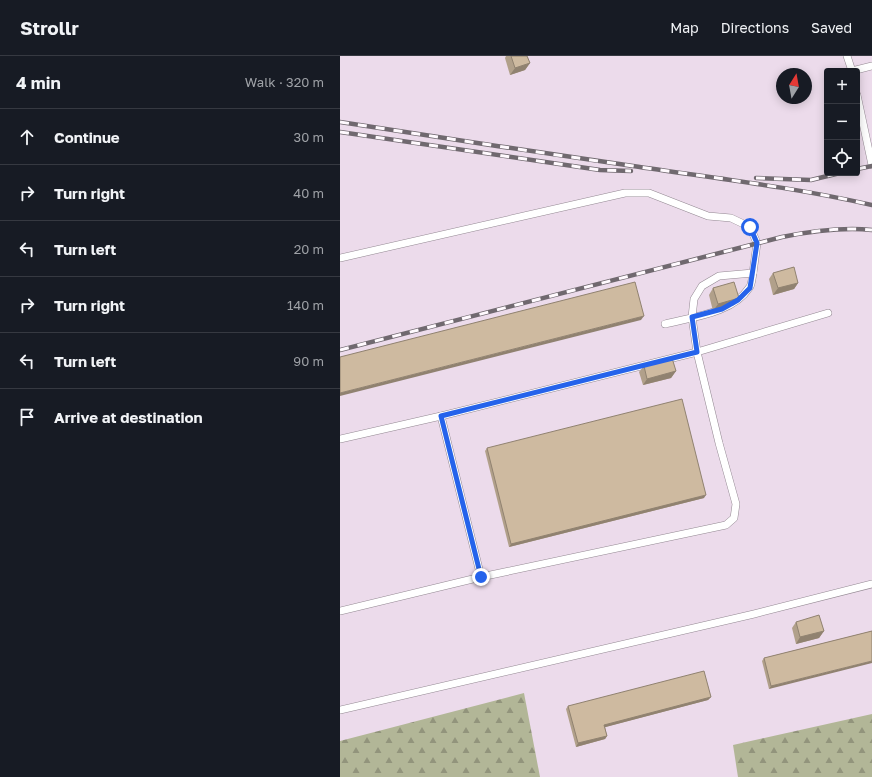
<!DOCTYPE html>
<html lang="en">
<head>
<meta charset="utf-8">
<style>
	body { margin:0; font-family:"Golos Text",sans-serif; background:#242831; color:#f1f3f6 }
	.controls { position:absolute; right:12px; top:12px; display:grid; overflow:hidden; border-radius:4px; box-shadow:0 2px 10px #0003 }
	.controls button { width:36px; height:36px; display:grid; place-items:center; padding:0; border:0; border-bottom:1px solid #363941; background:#171b24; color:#f1f3f6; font:20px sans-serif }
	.compass { position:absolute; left:436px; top:12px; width:36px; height:36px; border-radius:50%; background:#171b24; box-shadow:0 2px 10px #0003; rotate:11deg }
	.stop { position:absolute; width:12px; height:12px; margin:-9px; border:3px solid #2563eb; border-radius:50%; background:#fff }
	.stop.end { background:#2563eb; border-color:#fff; box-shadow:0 1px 4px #0008 }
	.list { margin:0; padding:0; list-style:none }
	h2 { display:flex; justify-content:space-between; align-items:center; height:52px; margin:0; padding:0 16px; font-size:17px }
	h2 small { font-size:13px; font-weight:400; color:#9ea1a6 }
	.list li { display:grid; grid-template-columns:26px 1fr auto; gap:12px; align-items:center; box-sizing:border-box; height:56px; padding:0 16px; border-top:1px solid #363941 }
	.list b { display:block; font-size:15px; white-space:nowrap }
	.list em { font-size:13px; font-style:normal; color:#9ea1a6 }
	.icon { flex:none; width:22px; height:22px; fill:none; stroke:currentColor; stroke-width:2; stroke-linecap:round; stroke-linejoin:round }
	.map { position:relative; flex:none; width:532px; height:721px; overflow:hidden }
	header { display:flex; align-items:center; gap:24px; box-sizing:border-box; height:56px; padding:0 20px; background:#171b24; border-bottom:1px solid #363941 }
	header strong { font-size:19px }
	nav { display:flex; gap:22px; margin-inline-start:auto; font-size:14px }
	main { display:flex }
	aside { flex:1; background:#171b24 }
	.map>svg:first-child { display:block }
</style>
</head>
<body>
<header>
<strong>Strollr</strong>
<nav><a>Map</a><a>Directions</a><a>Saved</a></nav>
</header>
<main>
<aside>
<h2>4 min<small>Walk · 320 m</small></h2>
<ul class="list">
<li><svg class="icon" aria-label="ahead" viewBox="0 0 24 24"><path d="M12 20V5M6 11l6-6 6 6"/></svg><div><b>Continue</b></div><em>30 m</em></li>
<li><svg class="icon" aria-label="right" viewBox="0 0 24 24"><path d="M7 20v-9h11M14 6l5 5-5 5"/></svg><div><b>Turn right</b></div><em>40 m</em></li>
<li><svg class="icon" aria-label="left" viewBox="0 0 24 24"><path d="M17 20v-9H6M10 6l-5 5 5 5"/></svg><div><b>Turn left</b></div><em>20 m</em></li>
<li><svg class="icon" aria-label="right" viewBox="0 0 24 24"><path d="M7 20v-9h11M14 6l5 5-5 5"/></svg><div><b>Turn right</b></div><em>140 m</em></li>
<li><svg class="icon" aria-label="left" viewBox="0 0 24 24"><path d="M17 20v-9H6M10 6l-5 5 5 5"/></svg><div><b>Turn left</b></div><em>90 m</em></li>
<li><svg class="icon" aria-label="arrive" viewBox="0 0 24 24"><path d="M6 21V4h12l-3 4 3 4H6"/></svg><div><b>Arrive at destination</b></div></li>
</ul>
</aside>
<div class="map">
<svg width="532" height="721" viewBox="0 0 532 721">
	<defs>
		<pattern id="forest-firs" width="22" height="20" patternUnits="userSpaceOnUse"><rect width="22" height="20" fill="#b2b697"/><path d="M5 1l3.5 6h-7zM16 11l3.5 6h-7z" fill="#92947c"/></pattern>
	</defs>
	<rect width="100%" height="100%" fill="#f6eaf5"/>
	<path fill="#ecdbeb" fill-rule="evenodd" d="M0,0h532v721h-532zM487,15h30v102h-30zM442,18h24v24h-24z"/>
	<g fill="url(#forest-firs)">
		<path d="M184,637l16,84h-200v-36z"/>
		<path d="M532,658v63h-134l-5,-32z"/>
	</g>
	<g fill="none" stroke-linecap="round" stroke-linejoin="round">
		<g stroke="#938892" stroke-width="8">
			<g id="lane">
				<path d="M507,0l5,15"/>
				<path d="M512,15l20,-5"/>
				<path d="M517,39l15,70"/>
				<path d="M0,202l285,-65h24l59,23 23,2 19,9 7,16 -4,30 -34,3 -17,10 -8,13 -2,18 5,35 22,91 17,61 -2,14 -8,7 -245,52 -141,34"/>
				<path d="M325,268c27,-7 68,-11 84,-36 3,-3 3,-10 4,-15"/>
				<path d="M101,360l40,161"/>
				<path d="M0,383l101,-23 256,-64 131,-39"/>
				<path d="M0,654l414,-96 118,-30"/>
			</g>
		</g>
		<use href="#lane" stroke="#fff" stroke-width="7"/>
		<g stroke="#70696f" stroke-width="4.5">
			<g id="rail">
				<path d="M0,66c98,15 195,30 293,44 80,12 160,21 239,39"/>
				<path d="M0,76l260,38 31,1"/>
				<path d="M517,113l15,-3"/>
				<path d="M416,122l55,2 29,-7"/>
				<path d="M0,294l442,-113c30,-6 59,-10 90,-7"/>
			</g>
		</g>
		<use href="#rail" stroke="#fffafe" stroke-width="3" stroke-dasharray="9" stroke-linecap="butt"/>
	</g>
	<g fill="#b1a08a">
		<path d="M166,0h21l3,7 -5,7 -15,5 -5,-17z"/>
		<path d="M433,217l25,10 -4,6 -21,6 -4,-16z"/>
		<path d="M373,232l26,10 -5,7 -21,6 -4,-16z"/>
		<path d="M304,310l32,5 -5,7 -28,7 -4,-13z"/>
		<path d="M147,392l217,50 -195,49 -24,-96z"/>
		<path d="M456,566l28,9 -5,7 -23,6 -4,-16z"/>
		<path d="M532,575l-103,58 -7,-28 2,-3z"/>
		<path d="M371,641l-3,3 -103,27 2,9 -2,3 -29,8 -10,-38 2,-3z"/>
	</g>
	<g fill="#908270">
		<path d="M190,7l-5,7 -15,5 5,-7z"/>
		<path d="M458,227l-4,6 -21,6 5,-7z"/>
		<path d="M399,242l-5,7 -21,6 5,-7z"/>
		<path d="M304,260l-3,4 -301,76v-3z"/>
		<path d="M336,315l-5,7 -28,7 4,-6z"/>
		<path d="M366,439l-2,3 -195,49 2,-3z"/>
		<path d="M484,575l-5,7 -23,6 4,-7z"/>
		<path d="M532,605v2l-103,26 2,-3z"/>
		<path d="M371,641l-3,3 -106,28 2,-3z"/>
		<path d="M267,680l-2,3 -29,8 2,-4z"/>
	</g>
	<g fill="#cebaa0" stroke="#908270">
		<path d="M171,0h16l3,7 -15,5z"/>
		<path d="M454,211l4,16 -20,5 -5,-15z"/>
		<path d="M295,226l9,34 -304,77v-36z"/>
		<path d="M394,226l5,16 -21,6 -5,-16z"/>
		<path d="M332,302l4,13 -29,8 -3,-13z"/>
		<path d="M342,343l24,96 -195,49 -24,-96z"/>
		<path d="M479,559l5,16 -24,6 -4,-15z"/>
		<path d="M532,575v30l-101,25 -7,-28z"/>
		<path d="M364,615l7,26 -107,28 3,11 -29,7 -10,-37z"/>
	</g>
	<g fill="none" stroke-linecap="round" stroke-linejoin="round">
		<path stroke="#2563eb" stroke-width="5" d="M141,521l-40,-161 256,-64 -5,-35 30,-8 16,-9 12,-12 7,-45 -7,-16"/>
	</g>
</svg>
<div class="controls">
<button>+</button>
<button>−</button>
<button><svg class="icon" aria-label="locate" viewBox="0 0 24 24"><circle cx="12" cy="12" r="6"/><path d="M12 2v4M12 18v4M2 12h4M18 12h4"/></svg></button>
</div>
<svg class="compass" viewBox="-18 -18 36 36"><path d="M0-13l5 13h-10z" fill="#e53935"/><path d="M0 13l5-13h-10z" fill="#9ea1a6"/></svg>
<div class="stop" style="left:410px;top:171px"></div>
<div class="stop end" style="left:141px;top:521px"></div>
</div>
</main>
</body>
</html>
